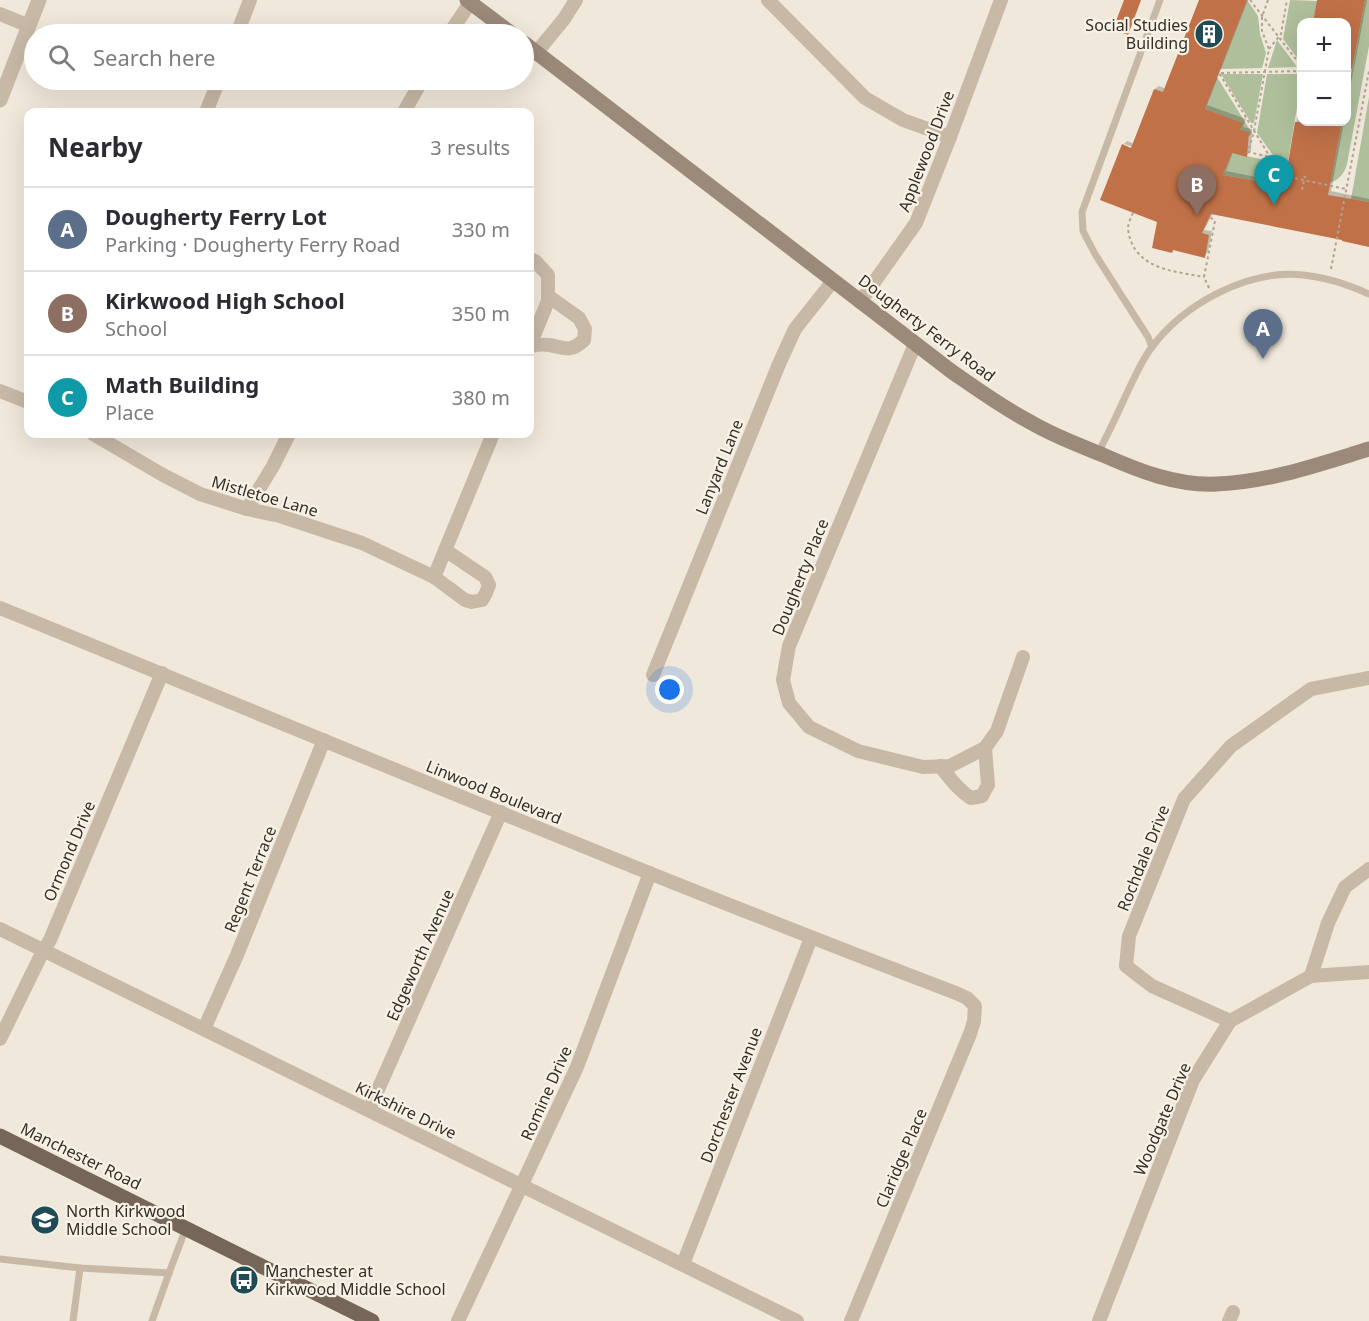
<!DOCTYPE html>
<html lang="en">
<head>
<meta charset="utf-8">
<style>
	body { margin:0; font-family:"Noto Sans",sans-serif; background:#f7f7f7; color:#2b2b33 }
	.controls { position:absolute; right:18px; top:18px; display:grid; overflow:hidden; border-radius:12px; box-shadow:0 6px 24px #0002 }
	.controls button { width:54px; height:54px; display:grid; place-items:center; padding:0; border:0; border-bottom:2px solid #e1e1e2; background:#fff; color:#2b2b33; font:30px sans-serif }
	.you { position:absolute; left:670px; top:690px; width:21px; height:21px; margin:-15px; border:4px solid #fff; border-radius:50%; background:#1a73e8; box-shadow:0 0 0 9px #1a73e833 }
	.badge { display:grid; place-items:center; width:39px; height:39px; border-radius:50%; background:#b45309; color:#fff; font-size:20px; font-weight:700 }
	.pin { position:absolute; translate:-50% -50px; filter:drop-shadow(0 2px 3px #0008) }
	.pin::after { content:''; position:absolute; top:32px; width:21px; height:18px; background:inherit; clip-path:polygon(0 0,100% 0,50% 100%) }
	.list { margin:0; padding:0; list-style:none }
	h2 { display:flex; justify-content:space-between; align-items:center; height:78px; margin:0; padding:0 24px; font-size:26px }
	h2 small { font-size:20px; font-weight:400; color:#7c7c81 }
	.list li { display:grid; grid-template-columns:39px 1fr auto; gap:18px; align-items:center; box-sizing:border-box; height:84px; padding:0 24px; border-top:2px solid #e1e1e2 }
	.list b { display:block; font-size:22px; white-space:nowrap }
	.list p { margin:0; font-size:20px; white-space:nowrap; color:#7c7c81 }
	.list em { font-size:20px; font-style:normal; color:#7c7c81 }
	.icon { flex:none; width:33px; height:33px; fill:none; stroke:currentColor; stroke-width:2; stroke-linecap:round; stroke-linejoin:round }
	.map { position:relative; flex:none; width:1369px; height:1321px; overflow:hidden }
	.search { position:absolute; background:#fff; box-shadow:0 6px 24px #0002; left:24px; top:24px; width:510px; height:66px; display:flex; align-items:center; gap:15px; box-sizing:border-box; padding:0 21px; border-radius:33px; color:#7c7c81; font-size:22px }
	.panel { position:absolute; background:#fff; box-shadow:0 6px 24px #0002; left:24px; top:108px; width:510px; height:330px; border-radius:12px }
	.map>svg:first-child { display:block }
</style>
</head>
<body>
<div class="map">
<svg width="1369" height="1321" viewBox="0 0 1369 1321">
	<rect width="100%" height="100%" fill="#f0e8da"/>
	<g fill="#afbf9b">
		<path d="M1247,0l11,16 2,18 6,19 -4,15 -42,1z"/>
		<path d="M1290,0l27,1 -4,21h-11l-1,41 -18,-24z"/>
		<path d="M1365,0h4v46l-22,118c-3,10 -7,15 -17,19l12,-61h4l1,-25z"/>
		<path d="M1277,40l20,27 -29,1z"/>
		<path d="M1221,74h42l-9,49h-3z"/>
		<path d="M1267,74h34v9l-15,90 -29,-40z"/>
		<path d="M1217,77l35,56 -3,3 -9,-6 2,-7 -37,-14z"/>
		<path d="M1369,97v105l-18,-3z"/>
		<path d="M1232,153l39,8 10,14 -2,10 -56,-10z"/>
	</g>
	<g fill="#0003">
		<path d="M1200,0h48l-41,105 39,14 -3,8 9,2 -1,22 -4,4 -14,-3 -7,19 60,12 16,-92v31h42l-13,69 38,8v46l-156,-32 -9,17 8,1 -4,21 -4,4 -30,-7 -2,3 -13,-31 -21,-69 1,-3 -15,-5 3,-3 7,3 21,-55 4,-3 7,3z"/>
		<path d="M1319,0h48l-21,109v-87h-31z"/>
	</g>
	<g fill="#c07148">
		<path d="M1124,0h17l-13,35 -15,-6z"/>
		<path d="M1199,0h48l-42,109 38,14 -3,7 9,2 -2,25 -15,-4 -9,22 61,11 11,-64h47l-14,73 41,7v45l-27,-6v-1l-131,-26 -9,19 7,2 -4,23 -32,-8 -1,3 -20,-5 5,-26 -57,-22 22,-56 9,4 23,-59 9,3z"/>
		<path d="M1317,0h48l-13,69 -5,-1v-46h-34z"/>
	</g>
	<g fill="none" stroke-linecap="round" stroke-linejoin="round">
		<g stroke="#b3a391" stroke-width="2" stroke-dasharray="3 3" stroke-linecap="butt">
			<path d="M1250,0l52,67"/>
			<path d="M1268,0l-6,17v14l7,18 -15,82 -6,21 22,5"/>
			<path d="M1269,49l12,-15 6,-34"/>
			<path d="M1302,71l-83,2 51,84 14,19 62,13"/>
			<path d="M1302,190l3,-14"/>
			<path d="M1133,213c-2,4 -4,9 -5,14 0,7 3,16 7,22 15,22 45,23 69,28"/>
			<path d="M1331,269l38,-198"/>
			<path d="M1209,288l-5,-11 11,-56 -5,-4"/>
		</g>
		<g stroke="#c8b9a7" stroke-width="7">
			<path d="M1152,347l-4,-10 -53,-83 -12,-23 -1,-19 78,-212"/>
			<path d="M1098,453c10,-19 19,-38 28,-58 8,-16 15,-34 26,-48 32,-43 96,-78 151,-72 22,2 46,10 66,19"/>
			<path d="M0,1259l80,9 89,5 17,-45"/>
			<path d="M73,1321l7,-53"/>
			<path d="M152,1321l17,-48"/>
		</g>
		<g stroke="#c8b9a7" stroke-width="14">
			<path d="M768,0l97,98 38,22 47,17"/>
			<path d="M0,14l29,12"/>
			<path d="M237,34l13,-34"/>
			<path d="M449,34l21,-31"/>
			<path d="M536,53l28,-34 12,-19"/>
			<path d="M206,112l13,-32"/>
			<path d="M404,112l18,-32"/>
			<path d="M530,259l5,2 13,14v26l-18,44"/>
			<path d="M860,302l56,-79 34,-86 51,-137"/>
			<path d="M915,344l-126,302 -6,34 6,23 20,24 49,24 65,16 27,-1 35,-18 12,-17 26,-74"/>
			<path d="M530,346c6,-1 13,-2 19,-1 17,3 21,8 35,-5l1,-11 -6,-11 -31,-22"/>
			<path d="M0,391l28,11"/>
			<path d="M93,434l70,41 37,19 47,15 33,7 82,27 72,34 31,23 7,2 10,-2 4,-7 3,-8 -4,-8 -40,-27"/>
			<path d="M247,509l26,-43 16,-32"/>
			<path d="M434,577l59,-143"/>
			<path d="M0,608c318,129 635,263 956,385l11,5 8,8 -1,15 -4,13 -119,287"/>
			<path d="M653,675l126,-311 16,-35 38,-48"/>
			<path d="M940,766c10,12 18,24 31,32l11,-2 6,-11 -3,-37"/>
			<path d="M0,929l797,392"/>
			<path d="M1311,976l17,-53 17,-36 24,-18"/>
			<path d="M1230,1021l-78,-35 -26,-20 3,-30 55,-137 47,-53 80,-57 58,-11"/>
			<path d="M204,1029l33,-74 87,-215"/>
			<path d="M0,1039l43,-88 7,-11 112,-267"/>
			<path d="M369,1110l132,-298"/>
			<path d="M683,1264l128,-326"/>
			<path d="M458,1321l119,-254 73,-194"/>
			<path d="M1099,1321l94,-241 37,-59 81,-45 58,-4"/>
			<path d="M1229,1321l4,-9"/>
		</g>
		<path stroke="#c8b9a7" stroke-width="15" d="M0,100l39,-100"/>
		<g stroke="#9b8979" stroke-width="15">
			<path d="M467,0l45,34"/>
			<path d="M524,43l427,328c26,18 52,37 81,52 22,13 47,22 71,32 36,16 74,31 114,29 52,-2 103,-20 152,-35"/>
		</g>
		<path stroke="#766559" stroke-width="15" d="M0,1136l372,185"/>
	</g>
	<defs>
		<g id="building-disc" transform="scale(1.5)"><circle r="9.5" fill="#1f4b54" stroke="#f8f2e6"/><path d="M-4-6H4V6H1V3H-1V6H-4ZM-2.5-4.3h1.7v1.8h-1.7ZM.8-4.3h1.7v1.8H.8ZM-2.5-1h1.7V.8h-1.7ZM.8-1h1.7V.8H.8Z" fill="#fff"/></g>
		<g id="school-disc" transform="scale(1.5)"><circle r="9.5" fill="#1f4b54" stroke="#f8f2e6"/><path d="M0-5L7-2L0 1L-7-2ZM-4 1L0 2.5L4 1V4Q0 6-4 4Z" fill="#fff"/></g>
		<g id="bus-disc" transform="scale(1.5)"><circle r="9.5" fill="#1f4b54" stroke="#f8f2e6"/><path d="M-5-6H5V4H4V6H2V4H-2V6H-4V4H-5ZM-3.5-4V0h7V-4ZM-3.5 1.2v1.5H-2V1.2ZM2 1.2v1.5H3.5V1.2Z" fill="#fff"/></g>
	</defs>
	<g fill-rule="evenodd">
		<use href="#building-disc" x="1209" y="34"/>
		<use href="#school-disc" x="45" y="1220"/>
		<use href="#bus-disc" x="244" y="1280"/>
	</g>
	<g text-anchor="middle" stroke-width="4.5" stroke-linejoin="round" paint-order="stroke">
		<g font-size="16" fill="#342d27" stroke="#f8f2e6" text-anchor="start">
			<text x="1188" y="31" text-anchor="end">Social Studies<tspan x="1188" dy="18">Building</tspan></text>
			<text x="66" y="1217">North Kirkwood<tspan x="66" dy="18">Middle School</tspan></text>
			<text x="265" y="1277">Manchester at<tspan x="265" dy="18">Kirkwood Middle School</tspan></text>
		</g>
		<g font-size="16" fill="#342d27" stroke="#f8f2e6">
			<text transform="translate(926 151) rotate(-69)" y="6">Applewood Drive</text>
			<text transform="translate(927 328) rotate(37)" y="6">Dougherty Ferry Road</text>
			<text transform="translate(719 467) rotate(-68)" y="6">Lanyard Lane</text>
			<text transform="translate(265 496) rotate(16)" y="6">Mistletoe Lane</text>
			<text transform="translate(800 577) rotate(-68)" y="6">Dougherty Place</text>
			<text transform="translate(494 792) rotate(22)" y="6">Linwood Boulevard</text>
			<text transform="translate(69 851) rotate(-67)" y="6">Ormond Drive</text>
			<text transform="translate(1143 858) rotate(-68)" y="6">Rochdale Drive</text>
			<text transform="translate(250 879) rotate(-68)" y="6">Regent Terrace</text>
			<text transform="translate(420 955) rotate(-66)" y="6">Edgeworth Avenue</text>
			<text transform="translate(546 1093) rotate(-66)" y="6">Romine Drive</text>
			<text transform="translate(731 1095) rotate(-69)" y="6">Dorchester Avenue</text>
			<text transform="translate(406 1110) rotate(26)" y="6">Kirkshire Drive</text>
			<text transform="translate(1162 1119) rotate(-67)" y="6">Woodgate Drive</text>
			<text transform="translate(81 1156) rotate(26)" y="6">Manchester Road</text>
			<text transform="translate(901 1158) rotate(-67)" y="6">Claridge Place</text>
		</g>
	</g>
</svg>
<div class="controls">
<button>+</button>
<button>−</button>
</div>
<div class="you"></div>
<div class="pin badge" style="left:1263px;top:359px;background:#5c6f8a">A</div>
<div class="pin badge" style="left:1197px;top:215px;background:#8d6e63">B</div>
<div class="pin badge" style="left:1274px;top:205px;background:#0f9aa8">C</div>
<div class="search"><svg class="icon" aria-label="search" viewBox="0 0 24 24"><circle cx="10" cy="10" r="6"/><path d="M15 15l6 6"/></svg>Search here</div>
<section class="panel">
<h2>Nearby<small>3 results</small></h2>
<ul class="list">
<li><span class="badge" style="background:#5c6f8a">A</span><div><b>Dougherty Ferry Lot</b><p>Parking · Dougherty Ferry Road</p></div><em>330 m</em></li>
<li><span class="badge" style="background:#8d6e63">B</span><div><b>Kirkwood High School</b><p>School</p></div><em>350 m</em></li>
<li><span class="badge" style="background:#0f9aa8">C</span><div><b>Math Building</b><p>Place</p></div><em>380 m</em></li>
</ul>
</section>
</div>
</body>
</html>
